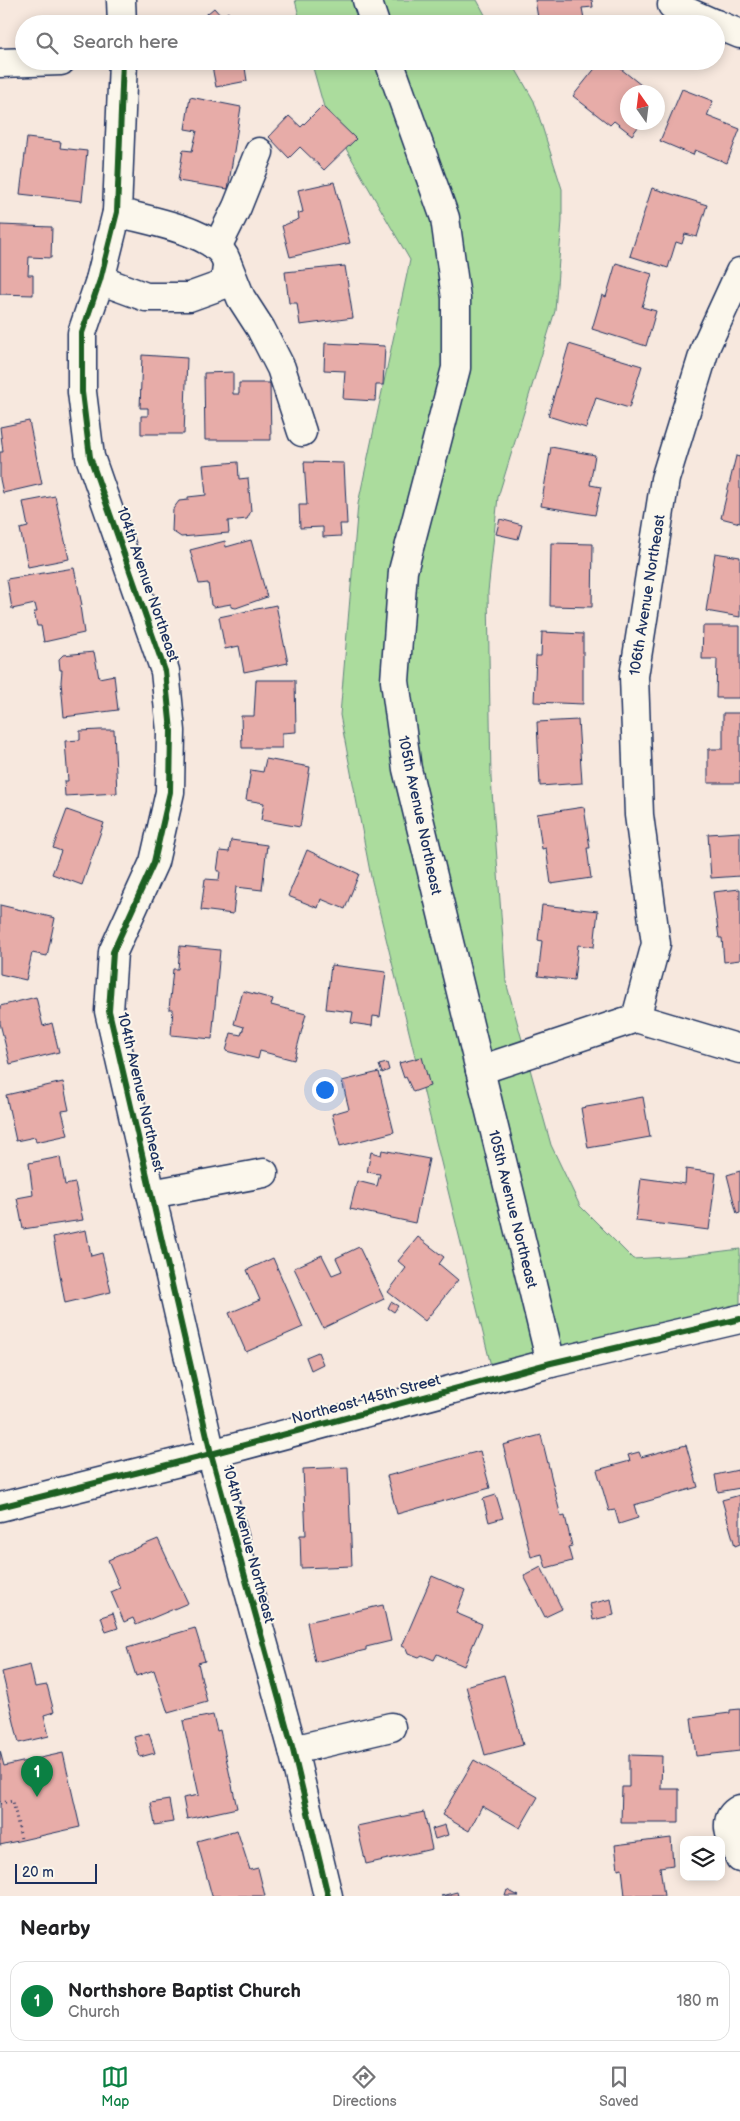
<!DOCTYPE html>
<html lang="en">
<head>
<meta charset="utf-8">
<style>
	body { margin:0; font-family:"Balsamiq Sans",sans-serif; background:#f2f2f2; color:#202124 }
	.controls { position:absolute; right:15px; bottom:15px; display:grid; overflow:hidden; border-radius:10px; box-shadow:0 2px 12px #0003 }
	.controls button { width:45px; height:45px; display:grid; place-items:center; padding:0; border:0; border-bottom:1px solid #e0e0e0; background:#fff; color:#202124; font:25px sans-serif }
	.compass { position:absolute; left:620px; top:85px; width:45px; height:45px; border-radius:50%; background:#fff; box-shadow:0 2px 12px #0003; rotate:346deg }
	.scale { position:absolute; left:15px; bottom:12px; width:82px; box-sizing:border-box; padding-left:5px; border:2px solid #1b2f5e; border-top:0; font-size:14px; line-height:18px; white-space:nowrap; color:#1b2f5e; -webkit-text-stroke:4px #fbf7ec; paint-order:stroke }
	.you { position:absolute; left:324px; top:1089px; width:18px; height:18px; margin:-12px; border:4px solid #fff; border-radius:50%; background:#1a73e8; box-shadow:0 0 0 8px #1a73e833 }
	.badge { display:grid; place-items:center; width:32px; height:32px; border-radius:50%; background:#0b8043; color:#fff; font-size:16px; font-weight:700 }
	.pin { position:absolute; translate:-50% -41px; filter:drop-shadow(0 1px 2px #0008) }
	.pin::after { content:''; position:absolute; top:26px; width:18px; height:15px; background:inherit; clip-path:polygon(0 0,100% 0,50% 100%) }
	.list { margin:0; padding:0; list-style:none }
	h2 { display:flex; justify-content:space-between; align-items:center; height:65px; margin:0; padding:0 20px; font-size:21px }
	h2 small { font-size:16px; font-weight:400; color:#757577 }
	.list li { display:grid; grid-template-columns:32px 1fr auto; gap:15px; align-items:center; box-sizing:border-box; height:80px; margin:0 10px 10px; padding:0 10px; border:1px solid #e0e0e0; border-radius:15px }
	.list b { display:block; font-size:19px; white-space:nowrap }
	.list p { margin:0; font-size:16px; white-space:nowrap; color:#757577 }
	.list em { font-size:16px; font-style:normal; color:#757577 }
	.icon { flex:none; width:28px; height:28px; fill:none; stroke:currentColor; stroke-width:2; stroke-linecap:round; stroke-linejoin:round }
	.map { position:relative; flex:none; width:740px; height:1896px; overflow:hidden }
	.search { position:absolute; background:#fff; box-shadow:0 2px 12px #0003; left:15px; right:15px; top:15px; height:55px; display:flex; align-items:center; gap:12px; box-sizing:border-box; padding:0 18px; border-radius:28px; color:#757577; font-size:19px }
	.sheet { height:155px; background:#fff }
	nav { display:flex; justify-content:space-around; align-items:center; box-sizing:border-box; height:70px; border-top:1px solid #e0e0e0; background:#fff; font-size:14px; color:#757577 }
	nav a { display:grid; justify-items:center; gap:2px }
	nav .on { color:#0b8043 }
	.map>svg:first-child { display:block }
</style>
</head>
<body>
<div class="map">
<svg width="740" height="1896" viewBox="0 0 740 1896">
	<rect width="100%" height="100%" fill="#f7e8de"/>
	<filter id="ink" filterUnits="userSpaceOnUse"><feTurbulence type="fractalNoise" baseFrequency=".02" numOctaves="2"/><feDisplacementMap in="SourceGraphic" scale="10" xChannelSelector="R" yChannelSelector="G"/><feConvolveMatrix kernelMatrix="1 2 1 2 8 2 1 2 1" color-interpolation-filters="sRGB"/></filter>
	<g filter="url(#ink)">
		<g fill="#abdc9d" stroke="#63867e">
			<path d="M295,0h182l13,24h-189z"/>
			<path d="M311,61h200l23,40 28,88v32l-7,90 -57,186 -10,95 3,186 15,204 45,163 29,61 53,53 51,-3 56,-7v70l-246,59 -123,-501 -31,-162 18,-211 52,-244 -84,-146z"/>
		</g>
		<g fill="#e7aca8" stroke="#1b2f5e">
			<path d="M535,0h57l1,7 -11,1 3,16h-46z"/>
			<path d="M214,8l8,9 6,-5 10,12h-43z"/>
			<path d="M211,61h33l3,20 -31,6z"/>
			<path d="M601,61h10l30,24 -1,2 6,5h-18v30h14l-10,13 -18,-14 -4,4 -37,-29z"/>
			<path d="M682,89l31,12 -6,15 33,13 -13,34 -32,-13 -2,5 -33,-14z"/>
			<path d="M190,97l51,10 -13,82 -50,-8 5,-31 9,1 5,-20 -12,-2z"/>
			<path d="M322,106l34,33 -32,31 -24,-23 -11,11 -20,-21 20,-21 12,11z"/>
			<path d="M27,138l34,4 -1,6 27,3 -5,50 -62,-7z"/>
			<path d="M334,182l16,61 -60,14 -8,-31 17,-7 -1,-6 5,-1 -5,-22z"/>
			<path d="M652,188l55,17 -10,32 -12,-3 -3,10 -6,-2 -8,26 -38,-12z"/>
			<path d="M0,225l52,2 -1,31 -22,-1 -1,18h5v20l-33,-1z"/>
			<path d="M616,263l36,11 -10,33 14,4 -10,35 -54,-17 10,-34 4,2z"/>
			<path d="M345,266l8,52 -53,7 -3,-22h-8l-4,-31z"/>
			<path d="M325,343l60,3 -2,39h-7l-1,16 -32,-2 2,-28 -21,-1z"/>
			<path d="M569,344l73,22 -13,42 -33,-10 -10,30 -38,-12z"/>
			<path d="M142,355l45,3 -3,76h-43v-18h7v-8h-8z"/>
			<path d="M233,372v22h6v-11h31l1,57h-66l-1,-67z"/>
			<path d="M29,421l13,63 -39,9 -3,-14v-27h3l-3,-25z"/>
			<path d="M551,447l44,8 -5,30 11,2 -6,28 -54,-9z"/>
			<path d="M736,456l4,1v66l-19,-5z"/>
			<path d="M238,462l1,17 9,-1 3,33 -4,8 -19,2 1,12 -48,4 -9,-6 1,-22 6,-8 9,-1v-3l18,-2 -3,-30z"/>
			<path d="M304,462l40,1 3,61h-7l1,12 -18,1v-10l-23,1 -1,-23h8z"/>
			<path d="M55,496l14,63 -41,8 -8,-38 8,-2 -5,-25z"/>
			<path d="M500,519l22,6 -4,14 -22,-5z"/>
			<path d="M251,540l16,57 -31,11 -5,-1v-3l-17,3 -3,-2 -3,-22 -9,1 -9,-34 35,-9 1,6z"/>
			<path d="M551,543l42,1 -1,63 -42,-1z"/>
			<path d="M715,553l25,4v60l-34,-6z"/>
			<path d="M74,568l8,37 -2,1 4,27 -40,9 -3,-16h-4l-3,-14h3l-2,-8 -23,5 -5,-30z"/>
			<path d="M276,605l12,58 -44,9 -5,-26 -14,3 -6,-32z"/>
			<path d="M703,626h37v72h-24l1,-39h-15z"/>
			<path d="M542,632l41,2v70l-49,-2 2,-46h5z"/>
			<path d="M94,652l5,26 15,-3 4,35 -54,7 -3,-35 1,-12h-2l-1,-11 4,-4z"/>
			<path d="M256,680h39l1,52 -14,1v15h-40l-1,-32h13z"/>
			<path d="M723,713h17v70h-32v-34h15z"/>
			<path d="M578,720l4,63 -42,3 -3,-64z"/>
			<path d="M100,730h14l3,63 -52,3 -1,-15h4l-3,-40 15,-1v-9z"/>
			<path d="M266,759l44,8 -10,60 -39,-7 3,-17 -18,-3 5,-30 12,2z"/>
			<path d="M584,807l6,41h-3l4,30 -40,6 -5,-36 -4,1 -5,-35z"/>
			<path d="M67,810l37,13 -22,62 -30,-11 9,-23 -8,-3z"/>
			<path d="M740,832v44l-29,2 -3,-44z"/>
			<path d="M231,840l36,5 -5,45 -26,-3 -3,27 -32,-4 4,-31 14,1 1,-9h-3l3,-20 9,1z"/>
			<path d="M307,850l52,24 -14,35 -24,-10 -3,9 -30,-12z"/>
			<path d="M740,889v71l-16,2 -2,-24h-3l-6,-46z"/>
			<path d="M0,905l55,13 -8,38 -15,-3 -6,27 -26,-6z"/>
			<path d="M542,905l56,6 -4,36 -16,-2 -4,35 -36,-4 4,-35 -4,-1z"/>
			<path d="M180,946l40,4 -8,89 -41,-4 2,-26h-4l4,-40h5z"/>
			<path d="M331,965l55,7 -6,45 -7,-1 -1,10 -21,-3 2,-11 -27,-3z"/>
			<path d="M243,991l30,8 -2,6 35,9 -12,46 -34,-9 -2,8 -32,-8 5,-18 10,2 3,-8 -10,-3z"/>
			<path d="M36,997l7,29 9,-3 7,29 -49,12 -10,-41v-17z"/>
			<path d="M422,1057l8,29 -17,6 -7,-15 -2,1 -5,-15z"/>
			<path d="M387,1063l2,7 -7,3 -3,-8z"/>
			<path d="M379,1072l15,60 -54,14 -8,-32 17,-5 -7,-28z"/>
			<path d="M63,1082l6,28 -7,1 6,24 -32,7 -1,-5 -19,4 -10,-46z"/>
			<path d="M643,1097l7,40 -62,11 -7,-40z"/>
			<path d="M382,1150l47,9 -14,64 -65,-14 7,-28 20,5 3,-12 -13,-2 4,-20 10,3z"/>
			<path d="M60,1157l5,28 10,-2 8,37 -60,9 -6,-31 16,-3 -4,-32z"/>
			<path d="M686,1169l30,4 -7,57 -73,-9 5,-43 44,6z"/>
			<path d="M740,1171v42l-3,1 -10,-39z"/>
			<path d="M86,1230l5,26 11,-3 9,39 -46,11 -12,-66z"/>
			<path d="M418,1237l26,20 -5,7 19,16 -33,41 -37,-29 18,-24 -8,-7z"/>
			<path d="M359,1247l25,52 -61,29 -29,-60 28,-13 10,20 10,-4 -6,-13z"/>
			<path d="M273,1258l30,69 -57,25 -17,-39 31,-13 -13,-30z"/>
			<path d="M391,1302l7,4 -4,6 -6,-4z"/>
			<path d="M318,1352l5,12 -12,6 -5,-13z"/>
			<path d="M541,1435l20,82 4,-1 7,30 -4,1 4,14 -26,7 -4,-14 -11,3 -28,-112z"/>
			<path d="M686,1445l12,42 -64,18 4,13 -19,6 -4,-14 -6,1 -12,-41 33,-9 -2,-6 11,-3 2,5z"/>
			<path d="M480,1451l10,37 -93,26 -10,-38z"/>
			<path d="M348,1467l4,99 -51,2 -1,-33h6l-3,-66z"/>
			<path d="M738,1470l2,18 -22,4 -3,-17z"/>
			<path d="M496,1495l7,23 -14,4 -6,-23z"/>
			<path d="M740,1495v49l-5,2 -13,-46z"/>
			<path d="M158,1539l30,64 -52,22 -3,-7 -9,4 -13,-30 9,-4 -12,-28z"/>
			<path d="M541,1567l21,42 -17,8 -21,-41z"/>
			<path d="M432,1576l33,14 -9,23 26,11 -18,42 -27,-12 -3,6 -12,-5 -3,2 -11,-4 -2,-5 -4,-2z"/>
			<path d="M611,1599l3,16 -21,5 -3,-16z"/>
			<path d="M383,1605l8,36 -25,6v3l-51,12 -8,-40z"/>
			<path d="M113,1613l5,15 -12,4 -5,-15z"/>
			<path d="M195,1628l10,33 -7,2 9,39 -39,11 -14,-43 -18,6 -9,-28z"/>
			<path d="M30,1665l5,22 12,-2 7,27 -10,3 5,21 -30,7 -17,-71z"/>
			<path d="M504,1675l19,70 -38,10 -19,-69z"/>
			<path d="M740,1709v42l-44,5 -5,-38 39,-5v-3z"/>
			<path d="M213,1715l4,16 3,-1 17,78 -50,11 -4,-21 16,-3 -16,-74z"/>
			<path d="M149,1733l6,20 -15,4 -6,-20z"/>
			<path d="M0,1751l4,15 59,-13 17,74 -80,18z"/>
			<path d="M629,1755l33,1 -1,33h18v34h-58l1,-36h7z"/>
			<path d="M474,1760l64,37 -18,31 -38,-22 -13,25 -27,-16z"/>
			<path d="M169,1800l4,22 -18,3 -4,-22z"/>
			<path d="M424,1812l8,37 -66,15 -9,-38z"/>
			<path d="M445,1825l3,10 -13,4 -3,-10z"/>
			<path d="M237,1830l13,40 8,-2 7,28h-53l-15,-55z"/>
			<path d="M671,1838l2,27 -13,2 4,29h-39l-3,-28 -4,1 -3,-24z"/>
			<path d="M507,1890l12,6h-14z"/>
			<path d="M457,1892l1,4h-17z"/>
		</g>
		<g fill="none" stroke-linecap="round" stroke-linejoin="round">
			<g stroke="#1b2f5e" stroke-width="31">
				<g id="minor">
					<path d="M121,0l1,24"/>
					<path d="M367,0l8,24"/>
					<path d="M672,5l43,19"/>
					<path d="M716,24l24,10"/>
					<path d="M123,61l-6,151 -17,68 -18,53v59l8,65 75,214 6,60 -1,61 -16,70 -41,90 -4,59 102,443 82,296 35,146"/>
					<path d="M389,61l56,157 11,80v70l-53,203 -8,110 12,88 144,594"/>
					<path d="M0,63l61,-2"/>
					<path d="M217,247l20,-40 22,-55"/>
					<path d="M227,263l14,35 20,31 20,39 21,64"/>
					<path d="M100,280l46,17h43l36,-13c0,-6 2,-14 2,-20 -5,-33 -84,-44 -110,-52"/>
					<path d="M636,1018l20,-74 -17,-129 -5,-139 31,-197 41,-133 34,-74"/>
					<path d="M480,1070l156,-52 104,31"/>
					<path d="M151,1194l113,-21"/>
					<path d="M293,1750l98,-23"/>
					<path d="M740,1809c-21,11 -7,33 0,49"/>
				</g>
			</g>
			<g stroke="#1b2f5e" stroke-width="31">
				<path id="tertiary" d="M0,1507l211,-53 340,-91 189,-44"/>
			</g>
			<path stroke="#1b2f5e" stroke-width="3" stroke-dasharray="1 4" stroke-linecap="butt" d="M0,1803l13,-2 8,38"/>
			<use href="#minor" stroke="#fbf7ec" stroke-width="28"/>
			<use href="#tertiary" stroke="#fbf7ec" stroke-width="28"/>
			<g stroke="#fbf7ec" stroke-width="9">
				<g id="cycleway">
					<path d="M123,61l-6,151 -17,68 -18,53v59l8,65 75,214 6,60 -1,61 -16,70 -41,90 -4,59 102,443 82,296 35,146"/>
					<path d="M0,1507l211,-53 340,-91 189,-44"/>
				</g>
			</g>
			<use href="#cycleway" stroke="#1b5e20" stroke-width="6"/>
		</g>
	</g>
	<g text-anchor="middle" stroke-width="4" stroke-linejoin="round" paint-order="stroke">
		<g font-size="15" fill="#1b2f5e" stroke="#fbf7ec">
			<text transform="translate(148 584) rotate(71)" y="5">104th Avenue Northeast</text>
			<text transform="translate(647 595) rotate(-81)" y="5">106th Avenue Northeast</text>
			<text transform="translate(420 815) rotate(78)" y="5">105th Avenue Northeast</text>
			<text transform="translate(141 1092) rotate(77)" y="5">104th Avenue Northeast</text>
			<text transform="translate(513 1209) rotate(76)" y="5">105th Avenue Northeast</text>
			<text transform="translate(366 1399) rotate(-15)" y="5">Northeast 145th Street</text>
			<text transform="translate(249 1544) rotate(75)" y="5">104th Avenue Northeast</text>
		</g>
	</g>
</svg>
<div class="controls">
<button><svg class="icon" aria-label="layers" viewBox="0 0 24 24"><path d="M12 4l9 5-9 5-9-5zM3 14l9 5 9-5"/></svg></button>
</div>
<svg class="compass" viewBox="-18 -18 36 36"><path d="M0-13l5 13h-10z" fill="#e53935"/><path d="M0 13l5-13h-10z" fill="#757577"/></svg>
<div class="scale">20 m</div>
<div class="you"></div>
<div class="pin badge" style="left:37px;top:1797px">1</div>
<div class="search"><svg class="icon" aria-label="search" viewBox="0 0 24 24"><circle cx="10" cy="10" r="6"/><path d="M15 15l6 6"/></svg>Search here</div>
</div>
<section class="sheet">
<h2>Nearby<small></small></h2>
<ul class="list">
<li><span class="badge">1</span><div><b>Northshore Baptist Church</b><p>Church</p></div><em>180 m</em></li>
</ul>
</section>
<nav>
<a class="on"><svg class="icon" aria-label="map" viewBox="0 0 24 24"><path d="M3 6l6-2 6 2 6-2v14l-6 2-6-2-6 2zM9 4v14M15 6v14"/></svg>Map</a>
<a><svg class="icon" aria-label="directions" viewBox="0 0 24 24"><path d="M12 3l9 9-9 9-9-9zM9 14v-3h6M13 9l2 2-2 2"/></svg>Directions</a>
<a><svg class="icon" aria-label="saved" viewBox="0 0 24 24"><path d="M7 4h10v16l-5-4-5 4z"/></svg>Saved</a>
</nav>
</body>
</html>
